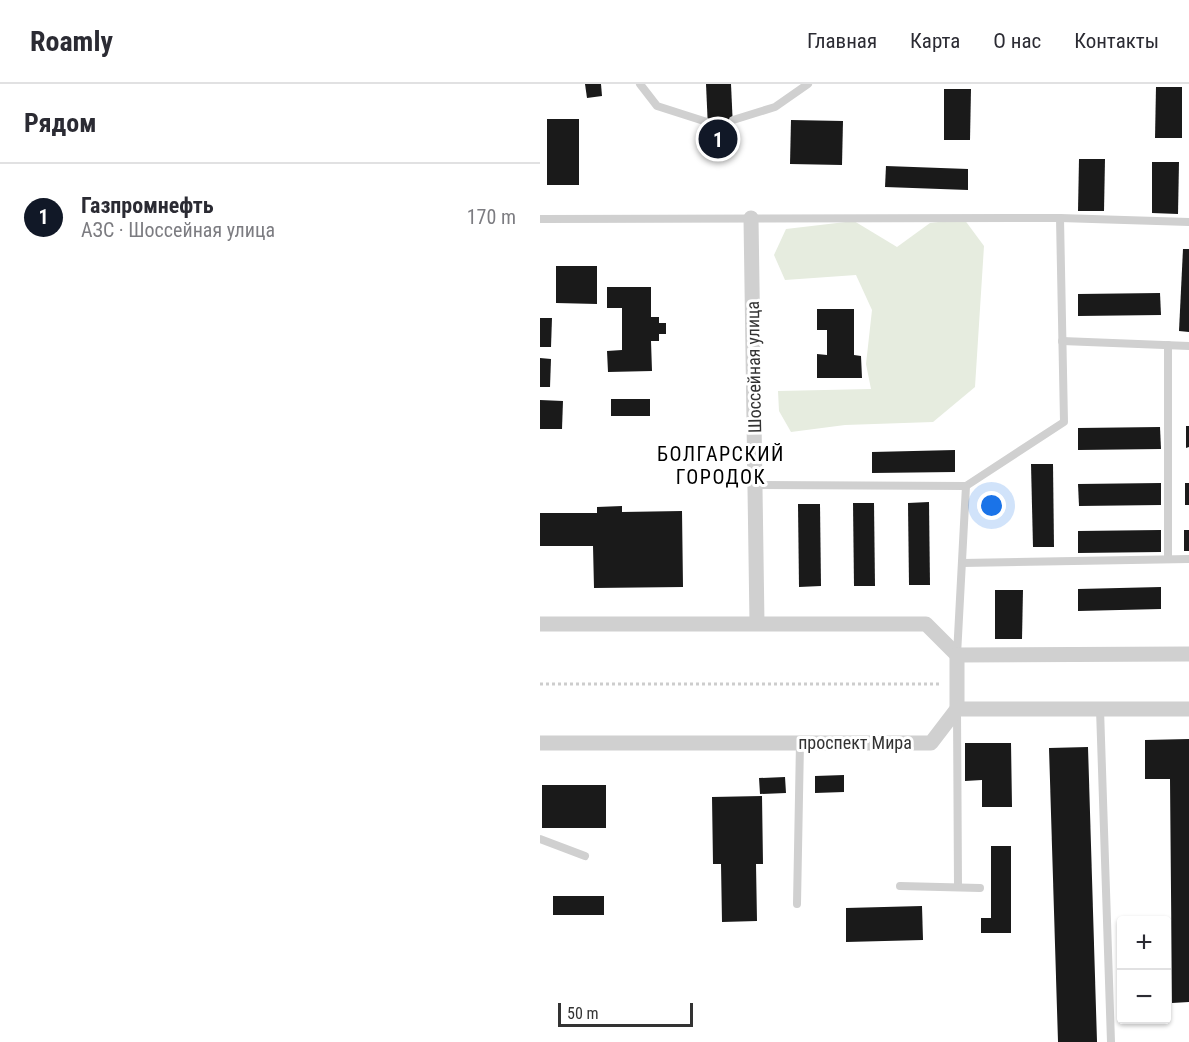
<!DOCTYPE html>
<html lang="ru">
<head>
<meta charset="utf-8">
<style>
	body { margin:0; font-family:"Roboto Condensed",sans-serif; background:#f2f2f3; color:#2b2b33 }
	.controls { position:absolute; right:18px; bottom:18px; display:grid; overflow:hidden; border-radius:6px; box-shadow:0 2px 4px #0004 }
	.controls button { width:54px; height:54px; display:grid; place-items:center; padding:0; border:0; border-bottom:2px solid #e1e1e2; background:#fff; color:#2b2b33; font:30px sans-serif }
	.scale { position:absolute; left:18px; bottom:15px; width:135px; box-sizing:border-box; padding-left:6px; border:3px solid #333; border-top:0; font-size:16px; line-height:21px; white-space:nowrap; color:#333; -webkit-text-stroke:4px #fff; paint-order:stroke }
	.you { position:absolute; left:452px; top:422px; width:21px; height:21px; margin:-15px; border:4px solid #fff; border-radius:50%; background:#1a73e8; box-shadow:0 0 0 9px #1a73e833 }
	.badge { display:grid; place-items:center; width:39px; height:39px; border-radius:50%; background:#111827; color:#fff; font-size:20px; font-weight:700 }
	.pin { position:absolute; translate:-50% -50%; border:3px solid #fff; box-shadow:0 2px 6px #0006 }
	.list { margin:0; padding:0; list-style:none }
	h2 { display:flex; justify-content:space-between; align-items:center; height:78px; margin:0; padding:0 24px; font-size:26px }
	h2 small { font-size:20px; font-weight:400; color:#7c7c81 }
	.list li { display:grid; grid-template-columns:39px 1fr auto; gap:18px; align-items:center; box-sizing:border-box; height:108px; padding:0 24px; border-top:2px solid #e1e1e2 }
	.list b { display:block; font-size:22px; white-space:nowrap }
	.list p { margin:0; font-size:20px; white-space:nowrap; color:#7c7c81 }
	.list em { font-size:20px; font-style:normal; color:#7c7c81 }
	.map { position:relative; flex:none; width:649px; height:958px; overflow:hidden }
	header { display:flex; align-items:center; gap:36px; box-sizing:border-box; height:84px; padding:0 30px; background:#fff; border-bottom:2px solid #e1e1e2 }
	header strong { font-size:28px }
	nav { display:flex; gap:33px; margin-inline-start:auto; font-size:21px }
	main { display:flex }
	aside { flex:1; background:#fff }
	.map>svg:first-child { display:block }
</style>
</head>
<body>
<header>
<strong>Roamly</strong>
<nav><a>Главная</a><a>Карта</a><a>О нас</a><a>Контакты</a></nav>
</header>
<main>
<aside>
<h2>Рядом<small></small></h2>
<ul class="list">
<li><span class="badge">1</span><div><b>Газпромнефть</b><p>АЗС · Шоссейная улица</p></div><em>170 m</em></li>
</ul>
</aside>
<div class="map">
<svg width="649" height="958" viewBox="0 0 649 958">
	<rect width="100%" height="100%" fill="#fff"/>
	<path fill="#e6ecdf" d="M424,135l20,27 -9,141 -42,35 -88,3 -54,7 -12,-21 -1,-20 93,-2 -5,-25 6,-54 -16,-35 -71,5 -11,-25 12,-26 68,-8 43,26 33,-24z"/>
	<g fill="#1a1a1a">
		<path d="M45,0h16l1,12 -15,2z"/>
		<path d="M166,0h25l3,66 -25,1z"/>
		<path d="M616,3h26v51h-27z"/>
		<path d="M404,5h27l-1,51h-26z"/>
		<rect x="7" y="35" width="32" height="66"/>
		<path d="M251,36l52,1 -1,44 -52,-1z"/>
		<path d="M539,75h26l-1,52h-26z"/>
		<path d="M612,78h27l-1,52 -26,-1z"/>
		<path d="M346,82l82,3v21l-83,-3z"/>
		<path d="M643,165h6v83l-10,-1z"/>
		<path d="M16,182h41v38l-41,-1z"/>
		<path d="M67,203h44v30h8v6h7v11h-7v7h-8l1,30 -44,1 -1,-21 15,-1v-42h-15z"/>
		<path d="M620,209l1,22 -83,1v-22z"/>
		<path d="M277,225h37v46l7,1 1,22h-45v-24l10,1v-25h-10z"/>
		<path d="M0,234h12l-1,29h-11z"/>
		<path d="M0,274l11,1 -1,28h-10z"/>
		<rect x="71" y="315" width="39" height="17"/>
		<path d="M0,316l23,1 -1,28h-22z"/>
		<path d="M646,342h3v21l-3,1z"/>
		<path d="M620,343l1,22 -83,1v-22z"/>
		<path d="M415,366v22l-83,1v-21z"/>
		<path d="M491,380h22l1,83h-21z"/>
		<path d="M621,399v22l-82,1 -1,-22z"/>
		<rect x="645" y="399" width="4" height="22"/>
		<path d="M389,418l1,83h-21l-1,-82z"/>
		<path d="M313,419h21l1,83h-21z"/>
		<path d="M258,420h22l1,82 -22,1z"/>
		<path d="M82,422v6l60,-1 1,76 -89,1 -1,-42h-53v-33h57v-6z"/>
		<path d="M621,446v22l-83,1v-22z"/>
		<rect x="644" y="446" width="5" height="21"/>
		<path d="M621,503v22l-83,2v-22z"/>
		<path d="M455,506h28l-1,49h-27z"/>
		<path d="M649,655v263l-17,1 -2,-224h-25v-39z"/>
		<path d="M425,659h46l1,64h-30v-27l-17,1z"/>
		<path d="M548,663l9,295h-39l-9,-294z"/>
		<path d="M304,691v17l-29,1v-17z"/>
		<path d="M245,693l1,16 -26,1 -1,-16z"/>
		<rect x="2" y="701" width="64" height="43"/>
		<path d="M222,712l1,68h-7l1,57 -35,1 -1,-58h-8l-1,-67z"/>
		<path d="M451,762h20v87h-30v-15h10z"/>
		<rect x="13" y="812" width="51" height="19"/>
		<path d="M382,822l1,34 -77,2v-34z"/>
	</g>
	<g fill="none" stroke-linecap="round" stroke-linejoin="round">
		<path stroke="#cdcdcd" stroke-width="3" stroke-dasharray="3 3" stroke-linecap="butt" d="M0,600h400"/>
		<g stroke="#d0d0d0" stroke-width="8">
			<path d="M100,0l17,22 50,16"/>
			<path d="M193,36l42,-13 33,-23"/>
			<path d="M0,135l520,-1 129,4"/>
			<path d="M522,257l127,5"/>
			<path d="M215,401l211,1 98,-64 -4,-204"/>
			<path d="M628,475v-214"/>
			<path d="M422,479l227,-4"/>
			<path d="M417,571l9,-169"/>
			<path d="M560,625l11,333"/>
			<path d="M417,626l1,177"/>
			<path d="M0,755l45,17"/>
			<path d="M360,802l80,2"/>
			<path d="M257,820l3,-161"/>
		</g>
		<g stroke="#d0d0d0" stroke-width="15">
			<path d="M211,134l6,405"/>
			<path d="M0,540h386l31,31 232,-1"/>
			<path d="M417,571v54"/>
			<path d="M0,659h391l26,-34h232"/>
		</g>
	</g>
	<g text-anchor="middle" stroke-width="6" stroke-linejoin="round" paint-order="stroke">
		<g font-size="18" fill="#333" stroke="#fff">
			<text transform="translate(214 283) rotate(-91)" y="6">Шоссейная улица</text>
			<text x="315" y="665">проспект Мира</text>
		</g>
		<g font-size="20" letter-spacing="1.5" fill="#000" stroke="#fff">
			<text x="181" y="377">БОЛГАРСКИЙ<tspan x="181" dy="23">ГОРОДОК</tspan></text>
		</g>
	</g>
</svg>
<div class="controls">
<button>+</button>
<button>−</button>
</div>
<div class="scale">50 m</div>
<div class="you"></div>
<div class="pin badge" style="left:178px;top:55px">1</div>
</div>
</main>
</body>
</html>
